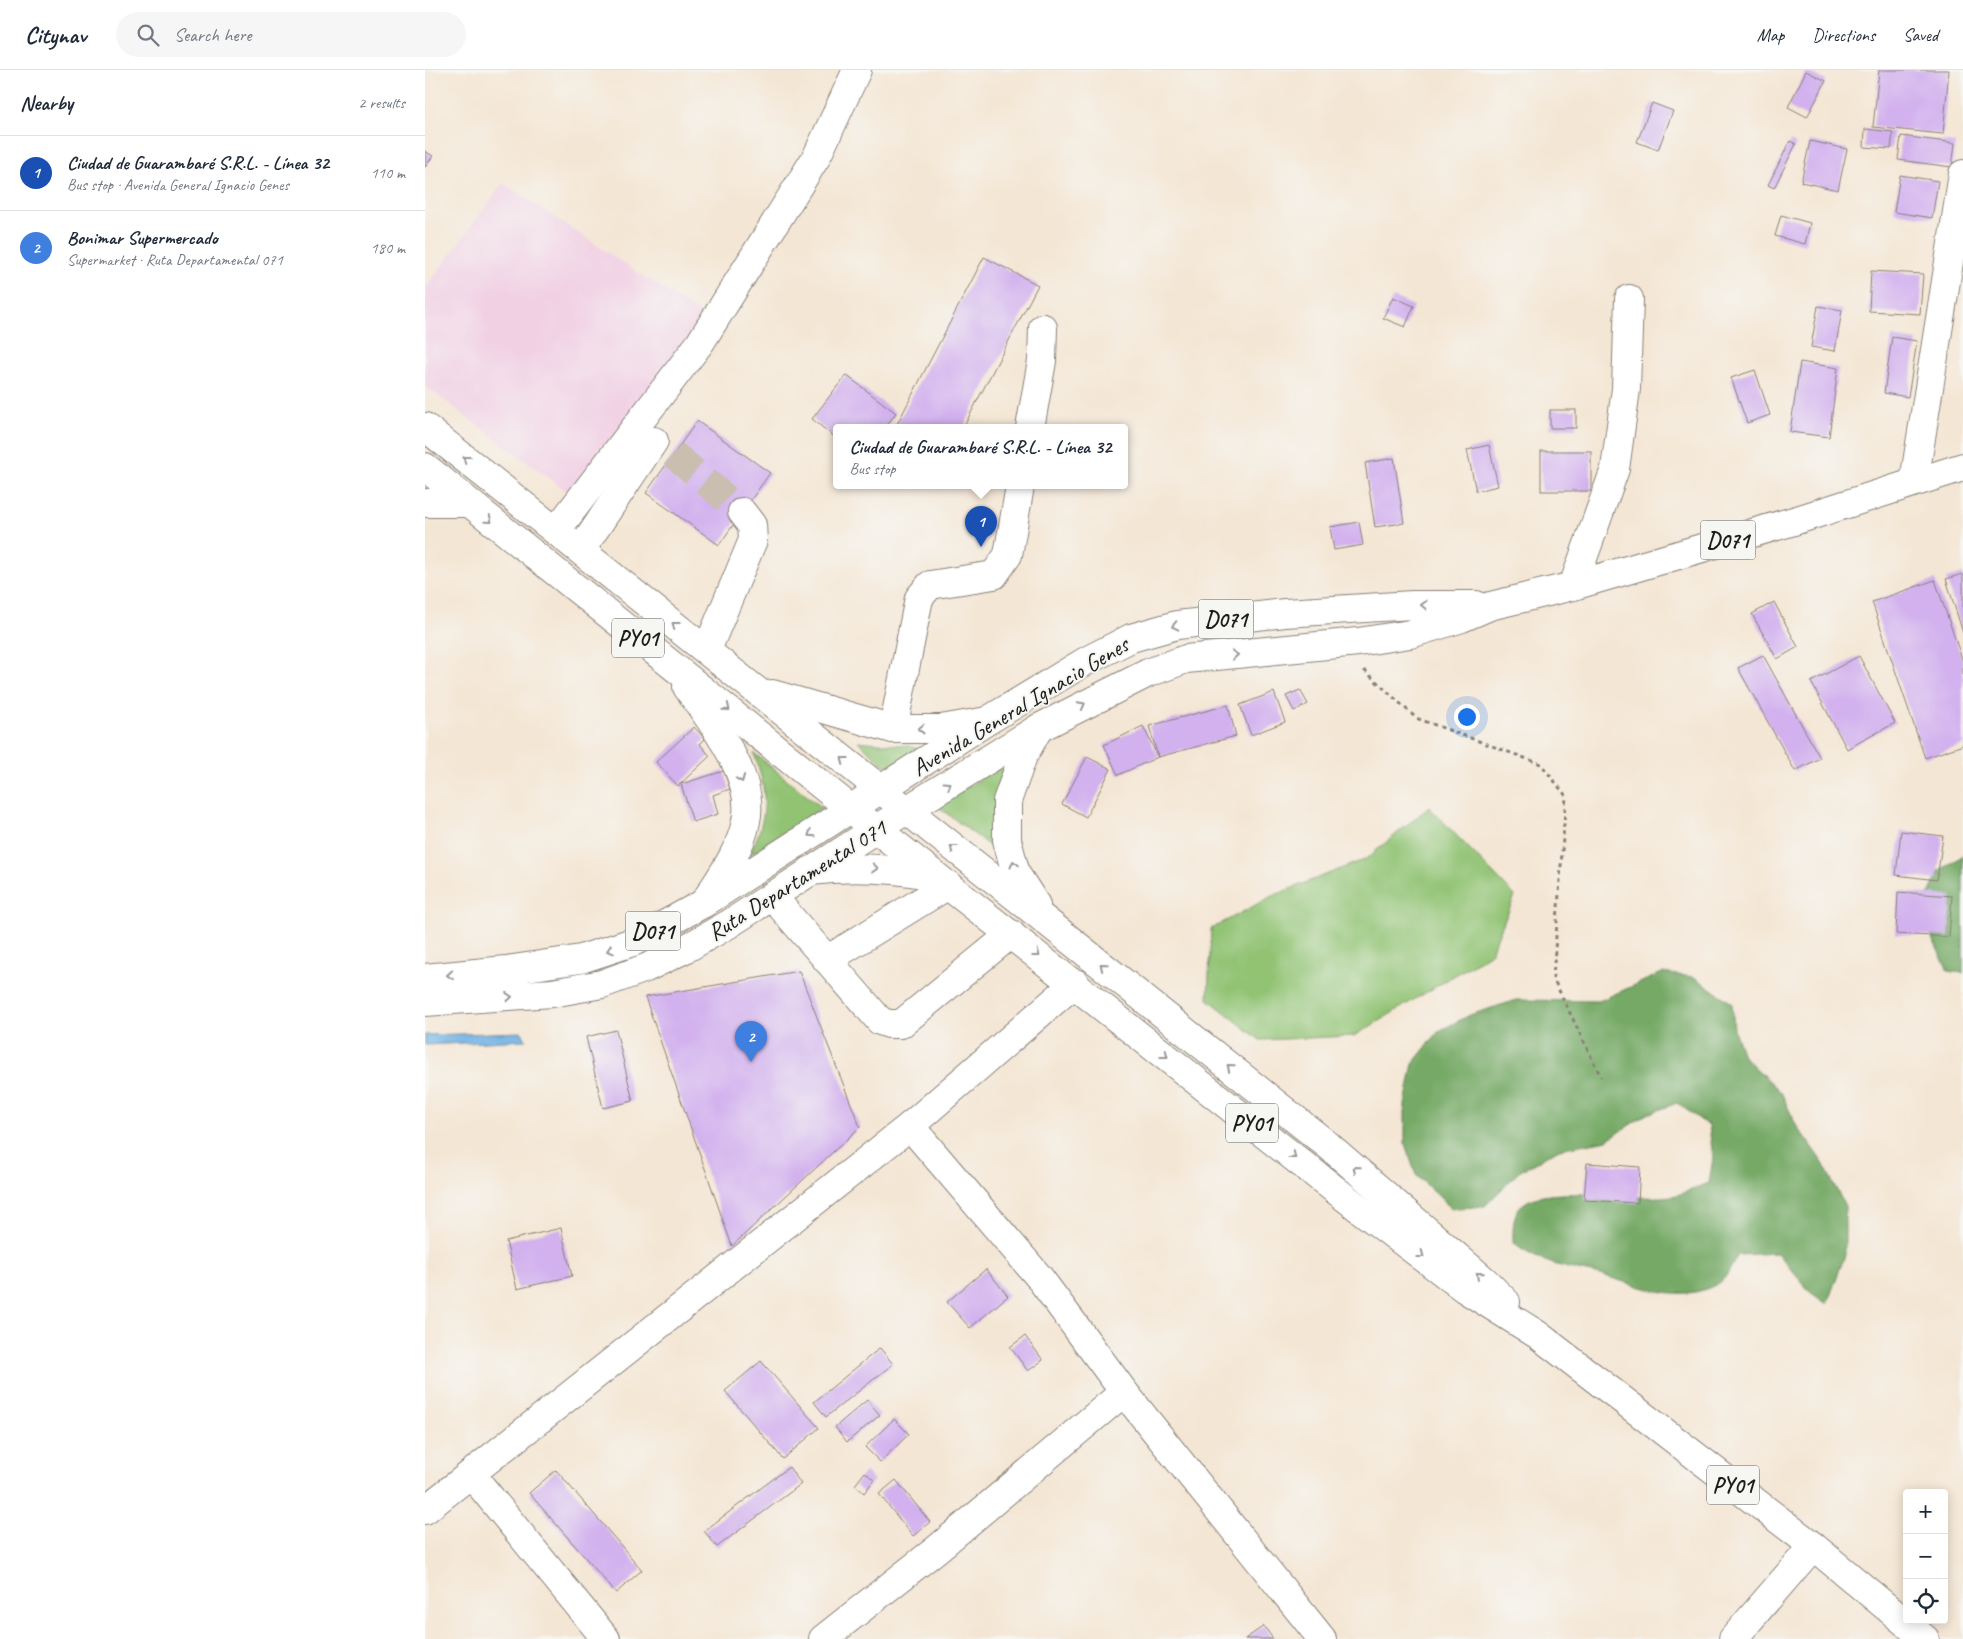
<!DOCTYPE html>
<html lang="en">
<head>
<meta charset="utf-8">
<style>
	body { margin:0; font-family:Caveat,sans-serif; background:#f6f6f7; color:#1f2937 }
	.controls { position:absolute; right:15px; bottom:15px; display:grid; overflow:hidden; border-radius:5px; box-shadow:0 2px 12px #0003 }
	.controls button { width:45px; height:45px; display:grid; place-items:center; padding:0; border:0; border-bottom:1px solid #e0e1e3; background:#fff; color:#1f2937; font:25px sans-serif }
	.you { position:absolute; left:1041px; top:646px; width:18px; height:18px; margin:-12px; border:4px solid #fff; border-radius:50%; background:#1a73e8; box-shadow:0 0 0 8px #1a73e833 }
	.badge { display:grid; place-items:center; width:32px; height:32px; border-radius:50%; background:#d93025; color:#fff; font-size:16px; font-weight:700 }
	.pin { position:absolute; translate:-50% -41px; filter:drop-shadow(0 1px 2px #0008) }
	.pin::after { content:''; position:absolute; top:26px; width:18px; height:15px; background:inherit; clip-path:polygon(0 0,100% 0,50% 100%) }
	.popup { position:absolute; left:408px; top:354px; width:295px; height:65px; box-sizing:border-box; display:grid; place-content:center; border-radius:5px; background:#fff; filter:drop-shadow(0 1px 4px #0005); font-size:16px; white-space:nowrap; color:#747a83 }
	.popup b { font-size:19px; color:#1f2937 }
	.popup::after { content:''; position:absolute; left:50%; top:100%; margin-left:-10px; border:10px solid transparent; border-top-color:#fff }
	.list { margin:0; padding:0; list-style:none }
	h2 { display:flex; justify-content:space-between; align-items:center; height:65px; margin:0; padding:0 20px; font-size:21px }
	h2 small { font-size:16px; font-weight:400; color:#747a83 }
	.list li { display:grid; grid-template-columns:32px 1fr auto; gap:15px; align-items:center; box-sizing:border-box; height:75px; padding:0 20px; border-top:1px solid #e0e1e3 }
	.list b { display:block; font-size:19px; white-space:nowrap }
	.list p { margin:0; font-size:16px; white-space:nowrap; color:#747a83 }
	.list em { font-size:16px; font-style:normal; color:#747a83 }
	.icon { flex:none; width:28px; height:28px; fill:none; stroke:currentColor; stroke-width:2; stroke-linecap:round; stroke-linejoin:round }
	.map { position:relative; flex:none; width:1538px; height:1569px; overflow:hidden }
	header { display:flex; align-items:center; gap:30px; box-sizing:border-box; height:70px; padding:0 25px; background:#fff; border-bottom:1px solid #e0e1e3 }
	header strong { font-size:24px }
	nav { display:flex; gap:28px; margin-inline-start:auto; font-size:18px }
	.search { width:350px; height:45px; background:#f6f6f7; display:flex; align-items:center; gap:12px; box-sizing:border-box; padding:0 18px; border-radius:28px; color:#747a83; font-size:19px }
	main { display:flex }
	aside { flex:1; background:#fff }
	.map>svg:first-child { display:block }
</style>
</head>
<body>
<header>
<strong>Citynav</strong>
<div class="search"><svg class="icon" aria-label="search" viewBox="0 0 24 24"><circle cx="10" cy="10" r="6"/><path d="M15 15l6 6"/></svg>Search here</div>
<nav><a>Map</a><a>Directions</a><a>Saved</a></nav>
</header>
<main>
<aside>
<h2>Nearby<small>2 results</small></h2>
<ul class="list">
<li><span class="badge" style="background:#1a4fb4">1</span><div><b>Ciudad de Guarambaré S.R.L. - Línea 32</b><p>Bus stop · Avenida General Ignacio Genes</p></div><em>110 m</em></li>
<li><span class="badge" style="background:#3f7fe0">2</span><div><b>Bonimar Supermercado</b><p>Supermarket · Ruta Departamental 071</p></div><em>180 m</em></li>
</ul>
</aside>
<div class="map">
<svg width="1538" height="1569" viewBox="0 0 1538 1569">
	<rect width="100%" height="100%" fill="#f6f6f2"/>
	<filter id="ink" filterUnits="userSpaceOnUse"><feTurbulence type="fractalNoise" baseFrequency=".02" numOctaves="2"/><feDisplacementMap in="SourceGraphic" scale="10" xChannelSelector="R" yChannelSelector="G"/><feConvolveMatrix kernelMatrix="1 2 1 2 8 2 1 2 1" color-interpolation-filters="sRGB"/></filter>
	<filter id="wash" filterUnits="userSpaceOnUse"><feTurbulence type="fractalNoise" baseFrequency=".0096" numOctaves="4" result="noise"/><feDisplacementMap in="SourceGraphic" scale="20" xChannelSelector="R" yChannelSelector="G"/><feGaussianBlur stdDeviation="1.12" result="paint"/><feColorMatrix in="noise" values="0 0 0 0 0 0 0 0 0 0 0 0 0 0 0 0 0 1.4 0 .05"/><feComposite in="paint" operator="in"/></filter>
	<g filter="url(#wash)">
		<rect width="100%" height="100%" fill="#f4e6d4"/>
		<path fill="#f1d0e4" d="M78,113l205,136 -136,176 -147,-109v-97z"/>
		<g fill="#91c373" stroke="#567048">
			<path d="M433,671l52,5 8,3 -30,20z"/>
			<path d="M329,683l68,55 -73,47c20,-39 19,-61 5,-102z"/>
			<path d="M584,691c-16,32 -17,54 -14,89l-58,-44z"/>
			<path d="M1004,737l86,89 -25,58 -136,82 -94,4 -52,-41 3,-70 61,-33 94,-37z"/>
		</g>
		<g fill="#74a965" stroke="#486240">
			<path d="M1538,786v117l-15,-2 -20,-42 -4,-24 16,-35z"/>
			<path d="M1237,903l32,4 38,26 2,27 9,26 38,36 15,33 27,38 22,43v49l-18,49 -17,-12 -33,-39 -39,2c-5,8 -11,23 -19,28 -39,23 -80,2 -118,-8 -32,-7 -62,-11 -88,-32 0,-13 -1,-31 10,-39 28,-22 114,0 154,-9 10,-3 21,-8 32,-12l4,-25 -4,-32 -32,-23 -32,12 -38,25 -48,9 -40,23 -34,34 -33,3 -36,-34 -11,-31v-40l8,-41 26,-32 31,-16 46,-15 83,1z"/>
		</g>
		<path fill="#6eb1e3" stroke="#456680" d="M97,962l4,8 -101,5v-10z"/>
		<g id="blocks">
			<g fill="#d2b1ee">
				<path d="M1454,0h70l-6,64 -70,-7z"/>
				<path d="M1381,1l20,10 -19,36 -19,-10z"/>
				<path d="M1227,33l21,8 -15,39 -21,-8z"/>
				<path d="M1440,59l28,3 -2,17 -27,-2z"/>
				<path d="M1476,66l54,7 -3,24 -54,-7z"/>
				<path d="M1365,71l6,3 -22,44 -6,-3z"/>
				<path d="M1385,71l37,8 -9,41 -37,-8z"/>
				<path d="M0,81l8,5 -8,11z"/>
				<path d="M1475,105l38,6 -6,37 -38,-6z"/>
				<path d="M1356,145l29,8 -5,21 -30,-8z"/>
				<path d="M559,187l54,28 -75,143h-68z"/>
				<path d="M1446,201l52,3 -3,40 -51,-3z"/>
				<path d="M968,227l21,9 -9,21 -22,-9z"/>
				<path d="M1393,236l24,4 -7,41 -24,-4z"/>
				<path d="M1467,267l25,4 -9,56 -24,-4z"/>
				<path d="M1375,292l38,6 -9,69 -39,-5z"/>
				<path d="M1330,300l15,45 -23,8 -16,-45z"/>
				<path d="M421,305l50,38 -11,15h-48v11l-25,-20z"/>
				<rect x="1125" y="340" width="26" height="18"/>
				<path d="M272,351l73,52 -51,72 -73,-52z"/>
				<path d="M1064,375l9,41 -22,5 -9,-41z"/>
				<rect x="1116" y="381" width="50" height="40"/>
				<path d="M969,388l10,65 -29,4 -10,-64z"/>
				<path d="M934,452l4,23 -29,5 -4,-23z"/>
				<path d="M1538,504v59l-17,-54z"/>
				<path d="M1510,510l28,82v83l-38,13 -53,-156z"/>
				<path d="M1349,532l24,45 -21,12 -25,-45z"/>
				<path d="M1338,585l57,103 -25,13 -57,-103z"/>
				<path d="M1434,586l36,67 -48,26 -36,-67z"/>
				<path d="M875,620l8,14 -14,7 -8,-15z"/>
				<path d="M849,622l11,30 -34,13 -11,-30z"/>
				<path d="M803,635l8,31 -78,21 -9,-31z"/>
				<path d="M718,656l15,31 -40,18 -14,-30z"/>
				<path d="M269,657l11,12 -5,5 10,12 -32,30 -22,-24z"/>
				<path d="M662,687l24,12 -25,48 -24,-13z"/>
				<path d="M299,701l6,18 -17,6 5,19 -25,8 -12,-38z"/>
				<path d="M1476,761l42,5 -6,44 -41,-5z"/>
				<path d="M1473,822l54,4 -3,41 -53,-3z"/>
				<path d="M374,901l61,156 -128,119 -87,-249z"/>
				<path d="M191,960l17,71 -30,7 -17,-71z"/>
				<path d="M1162,1093l53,4 -2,36 -54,-3z"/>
				<path d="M136,1158l11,48 -55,13 -11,-48z"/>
				<path d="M561,1199l22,27 -38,32 -23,-26z"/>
				<path d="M600,1266l18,24 -15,11 -18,-24z"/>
				<path d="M455,1278l13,16 -67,53 -12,-15z"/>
				<path d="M336,1291l58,67 -36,31 -58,-68z"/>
				<path d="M442,1330l13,15 -33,27 -12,-15z"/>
				<path d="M469,1349l15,15 -29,28 -15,-15z"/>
				<path d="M364,1397l12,17 -84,63 -13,-16z"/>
				<path d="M131,1400l86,100 -26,23 -87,-100z"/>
				<path d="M440,1402l9,8 -10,13 -9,-8z"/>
				<path d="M471,1410l34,42 -17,14 -34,-42z"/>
				<path d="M839,1556l9,13h-28z"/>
			</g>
		</g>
	</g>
	<g filter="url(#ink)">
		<use href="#blocks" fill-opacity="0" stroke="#888178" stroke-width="1"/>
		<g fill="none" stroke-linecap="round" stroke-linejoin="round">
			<path stroke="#c9beaf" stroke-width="28" stroke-dasharray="28 14" stroke-linecap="butt" d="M248,384l69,58"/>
			<g stroke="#888178" stroke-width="30">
				<g id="minor">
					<path d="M605,358l12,-67 1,-33"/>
					<path d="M1489,412l49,-308"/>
					<path d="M0,433h44"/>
					<path d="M131,461l144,-188 117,-187 40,-86"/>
					<path d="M156,480l73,-109"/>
					<path d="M1148,516l42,-117 11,-80 3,-90"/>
					<path d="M282,580l46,-110 -1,-15 -10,-13"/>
					<path d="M468,659l26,-131 11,-13 64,-10 14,-20 12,-69"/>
					<path d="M347,826l108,125 9,3h12l110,-90"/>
					<path d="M402,890l121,-75"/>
					<path d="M485,1056l129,151 85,115 198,247"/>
					<path d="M46,1404l135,165"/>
					<path d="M0,1440l485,-384 165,-143"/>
					<path d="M398,1569l114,-90 187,-157"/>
					<path d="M1308,1569l80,-93"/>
				</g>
			</g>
			<g stroke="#888178" stroke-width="30">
				<g id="major">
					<path d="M0,908l81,-8 75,-11 52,-17 71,-39 283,-182 99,-60 45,-23 46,-13 108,-12 128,-8h63"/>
					<path d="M0,932l127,-9 50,-9 44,-16 41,-20 42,-24 147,-95 163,-101 109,-55 38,-14 172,-17 52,-8 52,-16 28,-12 83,-20 224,-66 166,-53"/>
				</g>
			</g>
			<g stroke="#888178" stroke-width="30">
				<g id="highway">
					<path d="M0,357l904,719 155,134 22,22"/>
					<path d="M0,397l451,362 490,385 99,75 73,46 275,211 112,93"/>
					<path d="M262,617c24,35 69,89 59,134 -5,29 -26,57 -42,82"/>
					<path d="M347,624l121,35h48l46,-8"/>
					<path d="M385,801c42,-5 82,-3 125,5"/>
					<path d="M611,835l-20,-31 -9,-34v-39l16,-45 16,-28"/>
				</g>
			</g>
			<path stroke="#888178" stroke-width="3" stroke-dasharray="4 4" stroke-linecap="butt" d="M939,600l52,48 125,46 25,32 -13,182 48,99"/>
			<use href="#minor" stroke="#fff" stroke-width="28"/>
			<use href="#major" stroke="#fff" stroke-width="28"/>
			<use href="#highway" stroke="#fff" stroke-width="28"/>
		</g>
		<defs><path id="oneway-chevron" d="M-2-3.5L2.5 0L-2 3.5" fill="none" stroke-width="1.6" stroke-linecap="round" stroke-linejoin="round" transform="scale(1.25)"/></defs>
		<g stroke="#999">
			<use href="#oneway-chevron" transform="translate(41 389) rotate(-142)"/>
			<use href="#oneway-chevron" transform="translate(64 450) rotate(39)"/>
			<use href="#oneway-chevron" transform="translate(999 535) rotate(-179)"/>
			<use href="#oneway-chevron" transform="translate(250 555) rotate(-142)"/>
			<use href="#oneway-chevron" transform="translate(750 556) rotate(167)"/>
			<use href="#oneway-chevron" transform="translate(810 585) rotate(-5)"/>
			<use href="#oneway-chevron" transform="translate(657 635) rotate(-28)"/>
			<use href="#oneway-chevron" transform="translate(302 638) rotate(39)"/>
			<use href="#oneway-chevron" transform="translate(496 659) rotate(179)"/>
			<use href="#oneway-chevron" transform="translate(419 690) rotate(-142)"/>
			<use href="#oneway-chevron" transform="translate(316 709) rotate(68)"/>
			<use href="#oneway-chevron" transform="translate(523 715) rotate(-32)"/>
			<use href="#oneway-chevron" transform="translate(386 764) rotate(147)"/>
			<use href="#oneway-chevron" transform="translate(528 778) rotate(-142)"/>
			<use href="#oneway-chevron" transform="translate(589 794) rotate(-105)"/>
			<use href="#oneway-chevron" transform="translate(450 798) rotate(3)"/>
			<use href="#oneway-chevron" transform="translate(185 880) rotate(161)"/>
			<use href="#oneway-chevron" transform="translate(612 884) rotate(38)"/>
			<use href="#oneway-chevron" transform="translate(678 896) rotate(-141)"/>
			<use href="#oneway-chevron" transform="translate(25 905) rotate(175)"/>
			<use href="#oneway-chevron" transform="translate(84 927) rotate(-5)"/>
			<use href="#oneway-chevron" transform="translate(740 985) rotate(38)"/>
			<use href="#oneway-chevron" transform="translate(805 997) rotate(-141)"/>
			<use href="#oneway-chevron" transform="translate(868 1086) rotate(38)"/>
			<use href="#oneway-chevron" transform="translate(931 1099) rotate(-139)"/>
			<use href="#oneway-chevron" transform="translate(996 1185) rotate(37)"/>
			<use href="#oneway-chevron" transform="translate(1054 1205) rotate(-139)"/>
		</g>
	</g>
	<g text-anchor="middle" stroke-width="4" stroke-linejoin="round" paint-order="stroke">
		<g fill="#f6f6f2" stroke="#5d5d5c" stroke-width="1">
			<rect x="1275.5" y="450.5" width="55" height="39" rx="4"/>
			<rect x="773.5" y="529.5" width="55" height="39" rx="4"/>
			<rect x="187" y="548.5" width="52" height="39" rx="4"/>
			<rect x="200.5" y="841.5" width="55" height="39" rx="4"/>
			<rect x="801" y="1033.5" width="52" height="39" rx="4"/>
			<rect x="1282" y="1395.5" width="52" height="39" rx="4"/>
		</g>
		<g font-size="22" font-weight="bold" fill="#1c1c1c">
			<text x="1303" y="478">D071</text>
			<text x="801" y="557">D071</text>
			<text x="213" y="576">PY01</text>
			<text x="228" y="869">D071</text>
			<text x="827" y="1061">PY01</text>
			<text x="1308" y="1423">PY01</text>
		</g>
		<g font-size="24" fill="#1c1c1c" stroke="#f6f6f2">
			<text transform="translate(595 636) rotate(-31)" y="8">Avenida General Ignacio Genes</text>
			<text transform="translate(372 810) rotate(-32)" y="8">Ruta Departamental 071</text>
		</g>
	</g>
</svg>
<div class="controls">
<button>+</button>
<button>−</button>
<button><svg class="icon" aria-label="locate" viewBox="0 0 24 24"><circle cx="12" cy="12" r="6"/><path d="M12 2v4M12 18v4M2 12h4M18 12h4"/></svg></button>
</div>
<div class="you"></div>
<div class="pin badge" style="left:556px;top:477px;background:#1a4fb4">1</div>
<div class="popup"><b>Ciudad de Guarambaré S.R.L. - Línea 32</b>Bus stop</div>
<div class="pin badge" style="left:326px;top:992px;background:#3f7fe0">2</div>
</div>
</main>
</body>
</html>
